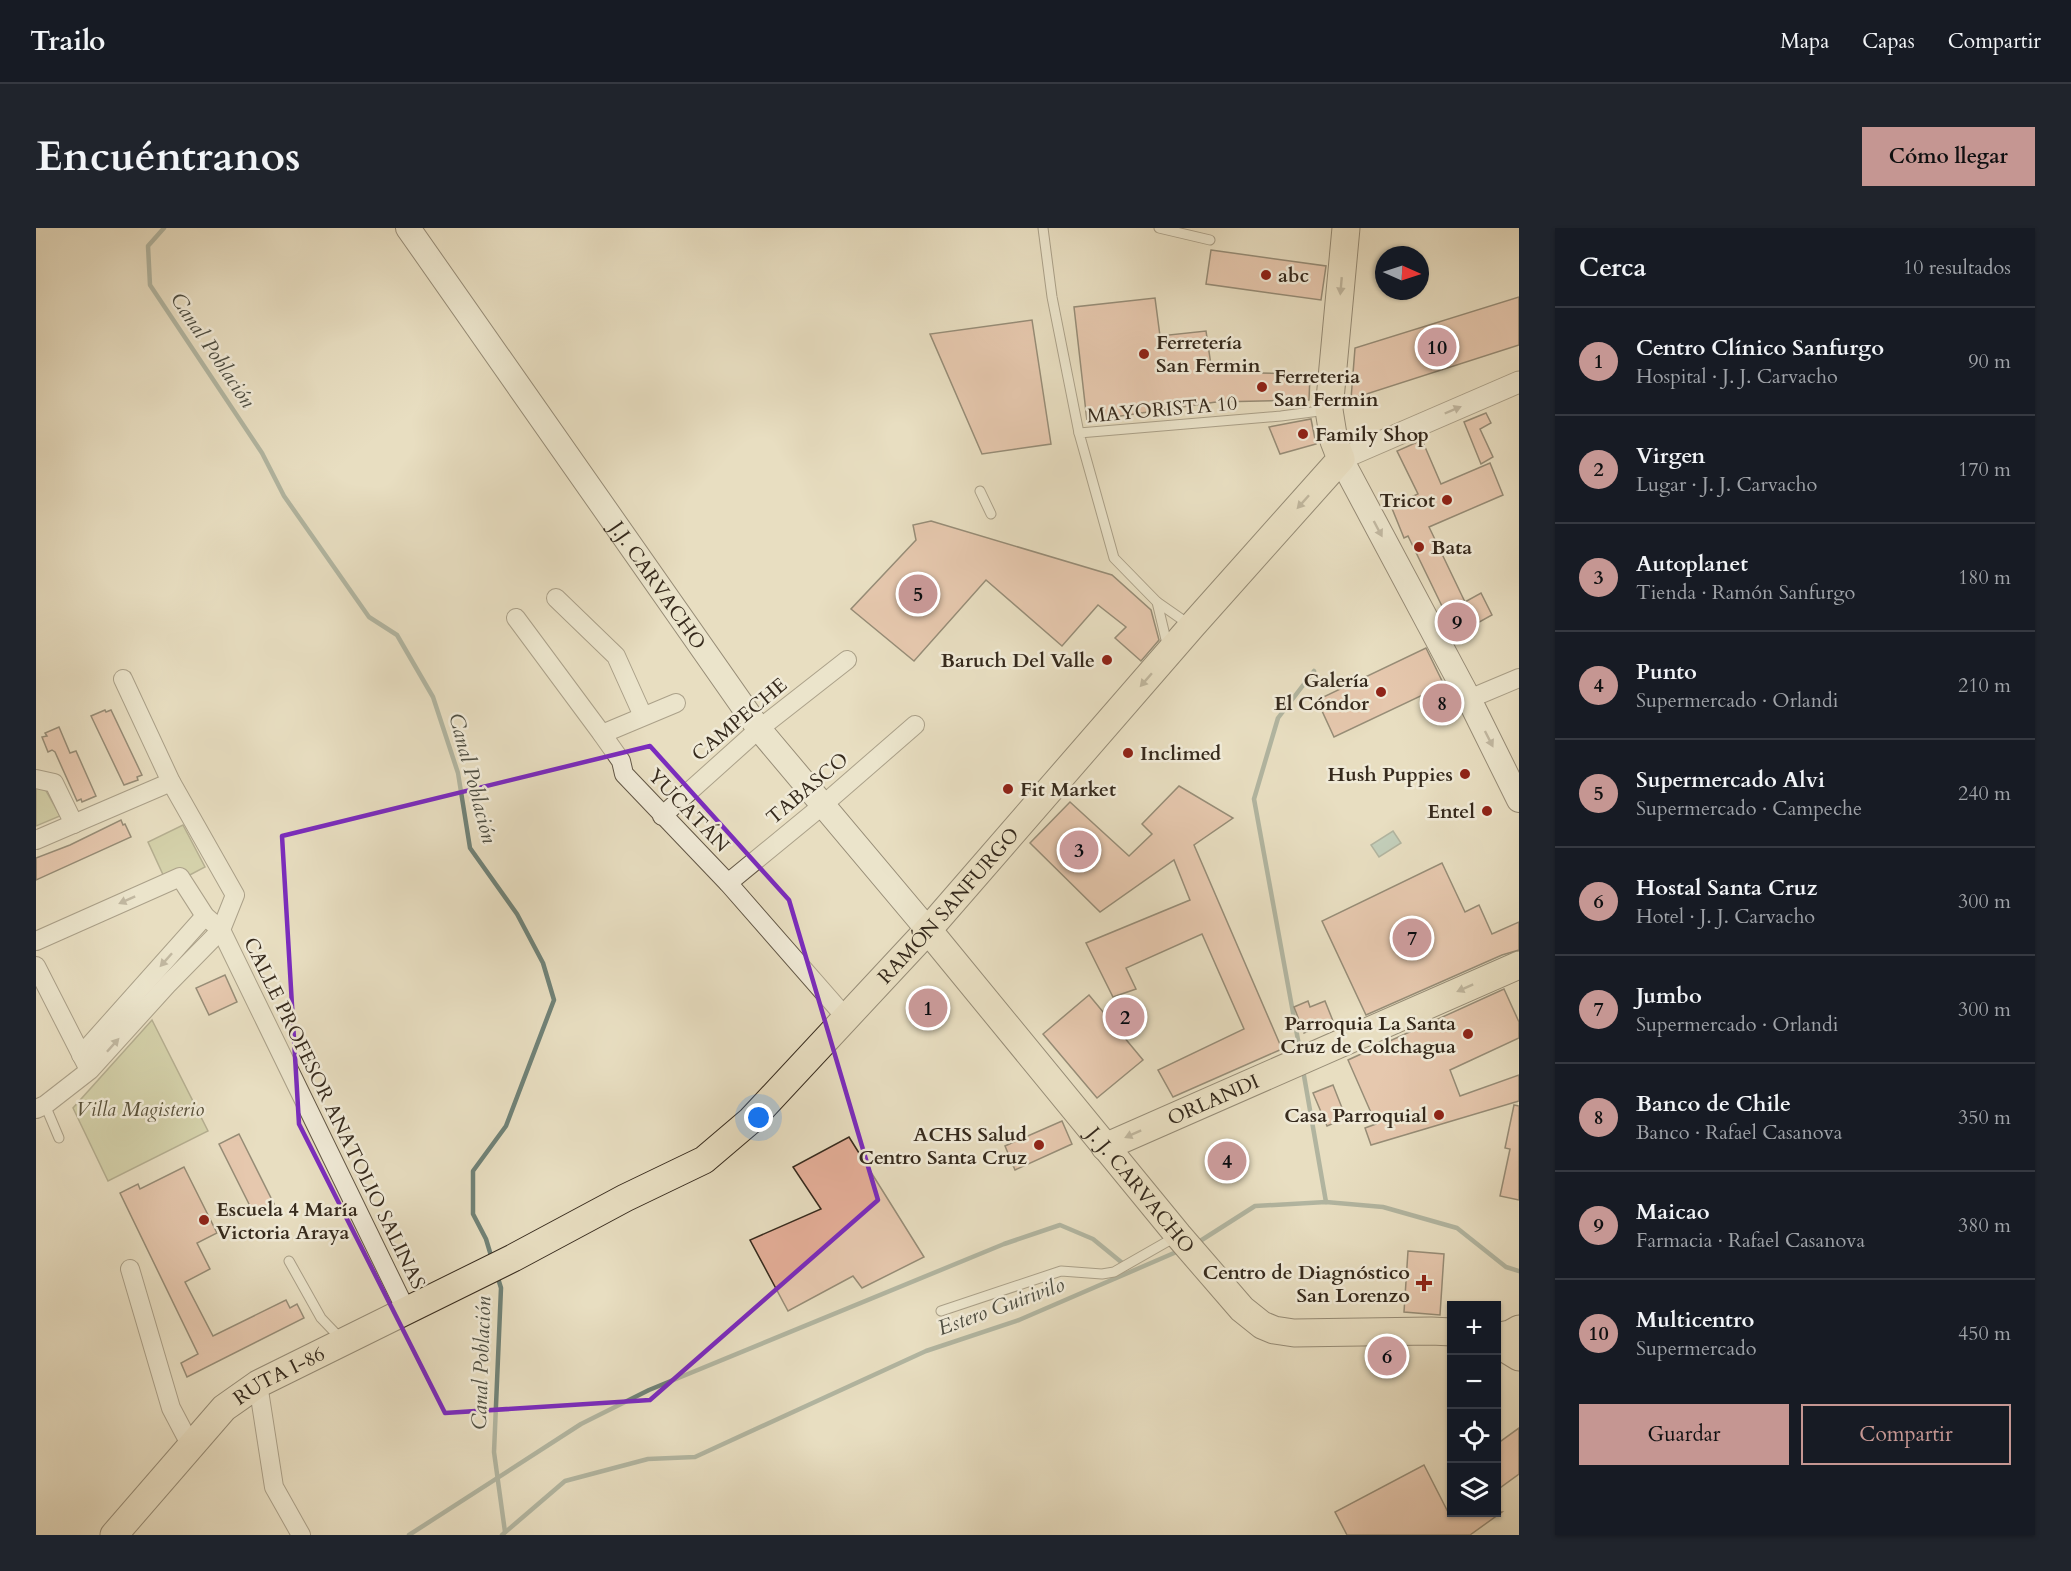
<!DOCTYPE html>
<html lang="es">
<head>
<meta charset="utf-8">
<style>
	body { margin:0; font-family:Cardo,serif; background:#20242c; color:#f1f3f6 }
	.controls { position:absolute; right:18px; bottom:18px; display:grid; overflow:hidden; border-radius:0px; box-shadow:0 2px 4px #0004 }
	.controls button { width:54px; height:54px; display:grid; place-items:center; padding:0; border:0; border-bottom:2px solid #363941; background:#171b24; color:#f1f3f6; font:30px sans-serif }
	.compass { position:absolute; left:1339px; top:18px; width:54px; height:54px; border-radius:50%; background:#171b24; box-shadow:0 2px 4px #0004; rotate:93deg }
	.you { position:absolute; left:723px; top:890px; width:21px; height:21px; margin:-15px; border:4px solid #fff; border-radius:50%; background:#1a73e8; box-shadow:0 0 0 9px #1a73e833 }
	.badge { display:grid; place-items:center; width:39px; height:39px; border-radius:50%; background:#c59692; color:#111; font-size:20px; font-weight:700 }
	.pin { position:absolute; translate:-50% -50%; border:3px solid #fff; box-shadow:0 2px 6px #0006 }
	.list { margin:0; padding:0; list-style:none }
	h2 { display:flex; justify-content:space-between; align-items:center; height:78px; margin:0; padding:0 24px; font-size:26px }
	h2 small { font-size:20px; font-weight:400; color:#9ea1a6 }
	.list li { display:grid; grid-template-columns:39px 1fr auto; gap:18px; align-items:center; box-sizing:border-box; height:108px; padding:0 24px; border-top:2px solid #363941 }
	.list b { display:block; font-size:22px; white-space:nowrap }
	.list p { margin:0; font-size:20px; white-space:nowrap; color:#9ea1a6 }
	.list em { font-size:20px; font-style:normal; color:#9ea1a6 }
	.actions { display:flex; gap:12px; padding:18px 24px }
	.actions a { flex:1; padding:14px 0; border:2px solid #c59692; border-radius:0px; text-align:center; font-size:21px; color:#c59692 }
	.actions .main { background:#c59692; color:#111 }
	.icon { flex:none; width:33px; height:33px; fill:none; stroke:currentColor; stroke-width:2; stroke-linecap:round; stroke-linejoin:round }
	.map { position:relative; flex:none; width:1483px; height:1307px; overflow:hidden; border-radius:0px }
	header { display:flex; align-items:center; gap:36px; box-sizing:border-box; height:84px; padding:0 30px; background:#171b24; border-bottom:2px solid #363941 }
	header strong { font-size:28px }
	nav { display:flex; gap:33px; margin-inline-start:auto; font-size:21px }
	.intro { display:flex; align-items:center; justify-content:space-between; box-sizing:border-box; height:144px; padding:0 36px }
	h1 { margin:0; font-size:42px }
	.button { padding:15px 27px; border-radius:0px; background:#c59692; color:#111; font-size:21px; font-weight:700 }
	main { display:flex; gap:36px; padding:0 36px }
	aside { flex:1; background:#171b24; border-radius:0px; box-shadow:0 2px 4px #0004 }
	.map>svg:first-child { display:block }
</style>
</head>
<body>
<header>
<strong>Trailo</strong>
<nav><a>Mapa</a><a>Capas</a><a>Compartir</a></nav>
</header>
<div class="intro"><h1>Encuéntranos</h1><a class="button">Cómo llegar</a></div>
<main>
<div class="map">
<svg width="1483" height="1307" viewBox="0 0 1483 1307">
	<rect width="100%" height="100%" fill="#e8dec1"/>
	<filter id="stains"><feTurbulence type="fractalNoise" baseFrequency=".00333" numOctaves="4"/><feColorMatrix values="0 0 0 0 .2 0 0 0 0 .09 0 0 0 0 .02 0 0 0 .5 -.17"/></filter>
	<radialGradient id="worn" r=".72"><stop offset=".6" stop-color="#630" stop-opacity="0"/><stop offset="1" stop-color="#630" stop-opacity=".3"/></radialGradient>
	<g fill="#bcc08e" stroke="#797556" stroke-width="1.5">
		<path d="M0,560l9,1 15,27 -24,10z"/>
		<path d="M147,597l22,42 -19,10 -21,2 -17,-37z"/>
		<path d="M116,792l56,111 -100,50 -35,-73z"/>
	</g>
	<path fill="#97bcb3" stroke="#708277" stroke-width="1.5" d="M1357,603l8,12 -22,14 -8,-12z"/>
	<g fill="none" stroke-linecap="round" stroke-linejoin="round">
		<g stroke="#708277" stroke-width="4.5">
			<path d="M128,0l-16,18 2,39 112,168 22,43 85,121 28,18 36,62 25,76 12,75 47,66 26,49 11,37 -48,126 -33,45v43l13,25 6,20"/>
			<path d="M1264,823l-46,-252 24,-81 36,-47"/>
			<path d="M1267,842l23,132"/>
			<path d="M1161,1015l58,-37 71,-4 57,5 74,21 49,39 13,4"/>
			<path d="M461,1047l4,13 -7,164 11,80"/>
			<path d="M373,1307l172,-111 68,-34 355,-146 56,-19 33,14 33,27"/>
			<path d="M466,1307l63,-54 83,-22 47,-2 231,-106 93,-31 162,-70"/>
		</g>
	</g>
	<g fill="#e4ae98" stroke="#362a1d" stroke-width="1.5">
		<path d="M1175,22l115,16 -5,34 -115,-16z"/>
		<path d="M1483,69v48l-168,54 4,-51z"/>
		<path d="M1119,70l5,38 46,-5 6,41 98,2 -1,26 -93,2 -129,19 -13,-114z"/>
		<path d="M996,92l19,124 -69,10 -52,-120z"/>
		<path d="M1450,185l5,10 -11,6 13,28 -12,7 -17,-42z"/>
		<path d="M1275,191l5,25 -36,10 -11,-27z"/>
		<path d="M1386,212l19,44 49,-21 13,32 -74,32 36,75 16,-9 11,22 -36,20 -48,-99 -4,2 -13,-32 27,-12 -21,-43z"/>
		<path d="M895,293l181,54 39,35 8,30 -18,21 -26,-23 11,-11 -28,-22 -36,41 -76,-66 -72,81 -63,-52 65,-69 -3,-15z"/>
		<path d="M1390,420l18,37 -110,52 -17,-37z"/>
		<path d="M69,482l1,2 5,-2 31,65 -5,2 1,3 -14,5 -33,-69z"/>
		<path d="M23,499l11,26 6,-2 20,45 -14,6 -1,-3 -4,2 -22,-49 -3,-2 -4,2 -6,-15 5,-1 -2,-3z"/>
		<path d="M1143,558l54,32 -39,27 88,204 -109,48 -15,-27 86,-41 -42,-95 -76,34 10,21 -23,8 -27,-54 104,-43 -16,-40 -74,52 -70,-69 40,-41 59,54 23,-22 -10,-10z"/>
		<path d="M85,592l2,5 2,-1 6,13 -95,43v-22l34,-13z"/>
		<path d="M1406,635l23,49 14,-7 13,29 27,-12v28l-17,5 -136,60 -44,-94z"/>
		<path d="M189,747l12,27 -28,13 -13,-27z"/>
		<path d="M1468,761l15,33v16l-69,32 10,26 59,-21v26l-148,44 -6,-17 11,-4 -28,-64z"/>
		<path d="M1053,767l54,65 -46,38 -54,-64z"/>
		<path d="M1272,773l2,6 15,-6 8,20 -29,12 -10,-26z"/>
		<path d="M1297,857l13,33 -19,8 -14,-33z"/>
		<path d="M1478,877l5,1v94l-19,-4 10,-47 -5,-1z"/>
		<path d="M1026,893l10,23 -57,26 -10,-24z"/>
		<path d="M203,906l35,70 -20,10 -35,-70z"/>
		<path d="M813,909l75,120 -62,31 -9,-12 -65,35 -38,-71 71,-31 -28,-42z"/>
		<path d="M148,939l33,66 -20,10 13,26 -25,13 28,54 73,-36 4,8 7,-4 7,14 -117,59 -6,-14 17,-9 -78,-161 18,-9 2,5z"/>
		<path d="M1372,1023l36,3 -4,61 -36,-3z"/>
		<path d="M1483,1200v46l-22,16v-46z"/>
		<path d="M1388,1237l24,47h54l-32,23h-123l-12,-23z"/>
	</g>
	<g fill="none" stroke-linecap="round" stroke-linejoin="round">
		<g stroke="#625746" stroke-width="11">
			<g id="service">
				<path d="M1007,0l9,69 27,136"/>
				<path d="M1123,0l51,12"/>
				<path d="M944,263l11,23"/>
				<path d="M1121,374l33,23"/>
				<path d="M1132,420l-11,-46 -43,-44 -35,-125 202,-17 46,-6"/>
				<path d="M9,877l14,33"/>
				<path d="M253,1033l32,57 21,22"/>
				<path d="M905,1083l120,-40 41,3 12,-2 63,-36"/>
			</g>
		</g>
		<g stroke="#625746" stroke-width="20">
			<g id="minor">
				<path d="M520,370l60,58 27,60"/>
				<path d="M480,390l86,116 19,27 3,13 104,109 119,136"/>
				<path d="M1433,471l50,-21"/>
				<path d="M566,506l74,-31"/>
				<path d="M0,551l18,4 20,41"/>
				<path d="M626,588l97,-87 88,-69"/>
				<path d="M0,612l135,-58"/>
				<path d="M692,655l95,-78 92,-80"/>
				<path d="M0,713l144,-64 25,39 16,14 185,380"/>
				<path d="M0,738l50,98"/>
				<path d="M45,827l124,-139"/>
				<path d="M0,881l9,-4 45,-35 77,-85 54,-55 14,-35 -64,-113 -48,-103"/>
				<path d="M94,1041l41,139 20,38"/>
				<path d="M222,1156l16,103 27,48"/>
			</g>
		</g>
		<g stroke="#625746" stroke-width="23">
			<path id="tertiary" d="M1305,231l178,-77"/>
		</g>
		<g stroke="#362a1d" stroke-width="26">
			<g id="secondary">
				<path id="s1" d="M372,0l351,501 169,201"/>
				<path d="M1305,231l128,240 50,101"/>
			</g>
		</g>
		<g stroke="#362a1d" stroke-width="29">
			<g id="primary">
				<path id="s2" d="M892,702l250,305 64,74 20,16 12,5 20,3 137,-2 21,1"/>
				<path id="s3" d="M1069,919l414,-182"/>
				<path d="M1460,1109l14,-3 9,-5"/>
				<path d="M1460,1115l23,14"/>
				<path id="s4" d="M78,1307l110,-127 34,-24 255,-126 112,-60 79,-38 47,-40 177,-190 264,-304 149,-167 -7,-18 -5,-31 17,-182"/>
			</g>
		</g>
		<use href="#service" stroke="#f0ead7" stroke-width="9"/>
		<use href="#minor" stroke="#f0ead7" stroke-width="18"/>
		<use href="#tertiary" stroke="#f0ead7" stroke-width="21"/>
		<use href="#secondary" stroke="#f0ead7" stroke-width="24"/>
		<use href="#primary" stroke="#e8dec1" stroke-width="27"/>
	</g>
	<defs><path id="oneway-solid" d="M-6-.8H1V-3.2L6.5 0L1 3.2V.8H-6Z" transform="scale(1.5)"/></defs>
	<g fill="#8f846f">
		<use href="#oneway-solid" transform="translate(1305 58) rotate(95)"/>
		<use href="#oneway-solid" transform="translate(1267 274) rotate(132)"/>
		<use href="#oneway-solid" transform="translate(1110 452) rotate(131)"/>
		<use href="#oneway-solid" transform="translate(1429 760) rotate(156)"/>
		<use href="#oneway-solid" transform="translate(1097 906) rotate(156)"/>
	</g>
	<g fill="#938a7a">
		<use href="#oneway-solid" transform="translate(1417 182) rotate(-23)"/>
		<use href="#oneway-solid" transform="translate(1342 301) rotate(62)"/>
		<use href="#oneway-solid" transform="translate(1453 511) rotate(63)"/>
		<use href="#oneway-solid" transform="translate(91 672) rotate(156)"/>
		<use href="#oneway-solid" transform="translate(130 732) rotate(132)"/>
		<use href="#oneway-solid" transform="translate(77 817) rotate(-48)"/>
	</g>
	<path d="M0 0H1483V1307H0ZM614,518l139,154 89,300 -228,200 -205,13 -146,-289 -17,-288z" fill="#e8dec1" fill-opacity=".55" fill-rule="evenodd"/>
	<path fill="none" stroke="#7b2cbf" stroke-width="4.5" stroke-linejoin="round" d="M614,518l139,154 89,300 -228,200 -205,13 -146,-289 -17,-288z"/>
	<g fill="#8f2418" stroke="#f0ead7" stroke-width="2">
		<circle cx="1230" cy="47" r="6"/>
		<circle cx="1108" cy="126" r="6"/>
		<circle cx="1226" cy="159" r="6"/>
		<circle cx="1267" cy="206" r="6"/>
		<circle cx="1411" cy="272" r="6"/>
		<circle cx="1383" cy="319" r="6"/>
		<circle cx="1071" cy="432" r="6"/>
		<circle cx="1345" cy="464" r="6"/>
		<circle cx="1092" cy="525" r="6"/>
		<circle cx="1429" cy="546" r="6"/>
		<circle cx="972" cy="561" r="6"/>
		<circle cx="1451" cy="583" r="6"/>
		<circle cx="1432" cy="806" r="6"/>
		<circle cx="1403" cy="887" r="6"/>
		<circle cx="1003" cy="917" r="6"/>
		<circle cx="168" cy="992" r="6"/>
		<path d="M1385 1046h6v6h6v6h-6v6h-6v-6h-6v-6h6z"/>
	</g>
	<g text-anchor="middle" stroke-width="5" stroke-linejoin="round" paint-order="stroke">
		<g font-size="20" font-weight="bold" fill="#362a1d" stroke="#f0ead7" text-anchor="end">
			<text x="1242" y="54" text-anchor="start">abc</text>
			<text x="1120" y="121" text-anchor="start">Ferretería<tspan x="1120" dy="23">San Fermin</tspan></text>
			<text x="1238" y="155" text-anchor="start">Ferreteria<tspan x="1238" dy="23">San Fermin</tspan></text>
			<text x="1279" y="213" text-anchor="start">Family Shop</text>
			<text x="1399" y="279">Tricot</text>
			<text x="1395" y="326" text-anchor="start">Bata</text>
			<text x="1059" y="439">Baruch Del Valle</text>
			<text x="1333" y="459">Galería<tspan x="1333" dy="23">El Cóndor</tspan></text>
			<text x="1104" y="532" text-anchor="start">Inclimed</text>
			<text x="1417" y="553">Hush Puppies</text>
			<text x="984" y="568" text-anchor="start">Fit Market</text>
			<text x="1439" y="590">Entel</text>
			<text x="1420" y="802">Parroquia La Santa<tspan x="1420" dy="23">Cruz de Colchagua</tspan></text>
			<text x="1391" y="894">Casa Parroquial</text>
			<text x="991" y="913">ACHS Salud<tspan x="991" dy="23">Centro Santa Cruz</tspan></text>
			<text x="180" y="988" text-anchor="start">Escuela 4 María<tspan x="180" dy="23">Victoria Araya</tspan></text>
			<text x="1374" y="1051">Centro de Diagnóstico<tspan x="1374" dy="23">San Lorenzo</tspan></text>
		</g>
		<g font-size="20" fill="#362a1d" stroke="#f0ead7">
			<text transform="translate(1126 181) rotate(-5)" y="7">MAYORISTA 10</text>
			<text dy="7" stroke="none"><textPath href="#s1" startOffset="436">J.J. CARVACHO</textPath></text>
			<text transform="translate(703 491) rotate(-40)" y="7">CAMPECHE</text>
			<text transform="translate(771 560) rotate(-40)" y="7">TABASCO</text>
			<text transform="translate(653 582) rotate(46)" y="7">YUCATÁN</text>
			<text dy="7" stroke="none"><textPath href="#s4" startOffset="1062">RAMÓN SANFURGO</textPath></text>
			<text dy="7" stroke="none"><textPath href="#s3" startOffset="118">ORLANDI</textPath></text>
			<text transform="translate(299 885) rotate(64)" y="7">CALLE PROFESOR ANATOLIO SALINAS</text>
			<text dy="7" stroke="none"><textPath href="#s2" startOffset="336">J. J. CARVACHO</textPath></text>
			<text dy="7" stroke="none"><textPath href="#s4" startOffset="232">RUTA I-86</textPath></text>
		</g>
		<g font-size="20" font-style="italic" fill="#585039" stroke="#f0ead7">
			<text x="104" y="888">Villa Magisterio</text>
		</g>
		<g font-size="21" font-style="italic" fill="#4e4e42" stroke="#f0ead7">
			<text transform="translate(177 122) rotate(56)" y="7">Canal Población</text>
			<text transform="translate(437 550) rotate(75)" y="7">Canal Población</text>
			<text transform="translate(965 1078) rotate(-20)" y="7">Estero Guirivilo</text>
			<text transform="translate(445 1135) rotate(-88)" y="7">Canal Población</text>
		</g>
	</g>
	<rect width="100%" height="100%" filter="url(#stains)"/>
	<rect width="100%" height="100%" fill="url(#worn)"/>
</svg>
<div class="controls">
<button>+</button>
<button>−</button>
<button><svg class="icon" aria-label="locate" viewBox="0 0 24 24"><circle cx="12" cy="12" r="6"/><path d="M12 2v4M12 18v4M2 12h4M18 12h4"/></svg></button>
<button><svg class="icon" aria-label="layers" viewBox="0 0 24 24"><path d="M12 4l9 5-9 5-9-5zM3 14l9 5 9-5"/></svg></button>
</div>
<svg class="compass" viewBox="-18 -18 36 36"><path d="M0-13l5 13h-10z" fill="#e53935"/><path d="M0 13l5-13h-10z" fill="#9ea1a6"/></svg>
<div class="you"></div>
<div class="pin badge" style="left:892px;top:780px">1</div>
<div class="pin badge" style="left:1089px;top:789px">2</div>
<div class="pin badge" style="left:1043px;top:622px">3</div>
<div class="pin badge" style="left:1191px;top:933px">4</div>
<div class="pin badge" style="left:882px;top:366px">5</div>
<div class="pin badge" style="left:1351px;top:1128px">6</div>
<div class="pin badge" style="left:1376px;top:710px">7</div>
<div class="pin badge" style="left:1406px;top:475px">8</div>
<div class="pin badge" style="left:1421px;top:394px">9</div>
<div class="pin badge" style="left:1401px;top:119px">10</div>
</div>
<aside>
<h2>Cerca<small>10 resultados</small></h2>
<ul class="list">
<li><span class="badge">1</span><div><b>Centro Clínico Sanfurgo</b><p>Hospital · J. J. Carvacho</p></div><em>90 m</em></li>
<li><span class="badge">2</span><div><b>Virgen</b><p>Lugar · J. J. Carvacho</p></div><em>170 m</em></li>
<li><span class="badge">3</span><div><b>Autoplanet</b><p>Tienda · Ramón Sanfurgo</p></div><em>180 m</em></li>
<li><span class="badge">4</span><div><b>Punto</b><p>Supermercado · Orlandi</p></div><em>210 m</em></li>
<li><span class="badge">5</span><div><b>Supermercado Alvi</b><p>Supermercado · Campeche</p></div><em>240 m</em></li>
<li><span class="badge">6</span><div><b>Hostal Santa Cruz</b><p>Hotel · J. J. Carvacho</p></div><em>300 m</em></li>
<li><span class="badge">7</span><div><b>Jumbo</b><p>Supermercado · Orlandi</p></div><em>300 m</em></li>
<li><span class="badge">8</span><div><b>Banco de Chile</b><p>Banco · Rafael Casanova</p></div><em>350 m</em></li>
<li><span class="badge">9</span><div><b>Maicao</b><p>Farmacia · Rafael Casanova</p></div><em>380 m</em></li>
<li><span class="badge">10</span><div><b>Multicentro</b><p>Supermercado</p></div><em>450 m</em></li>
</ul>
<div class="actions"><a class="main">Guardar</a><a>Compartir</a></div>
</aside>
</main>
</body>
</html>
